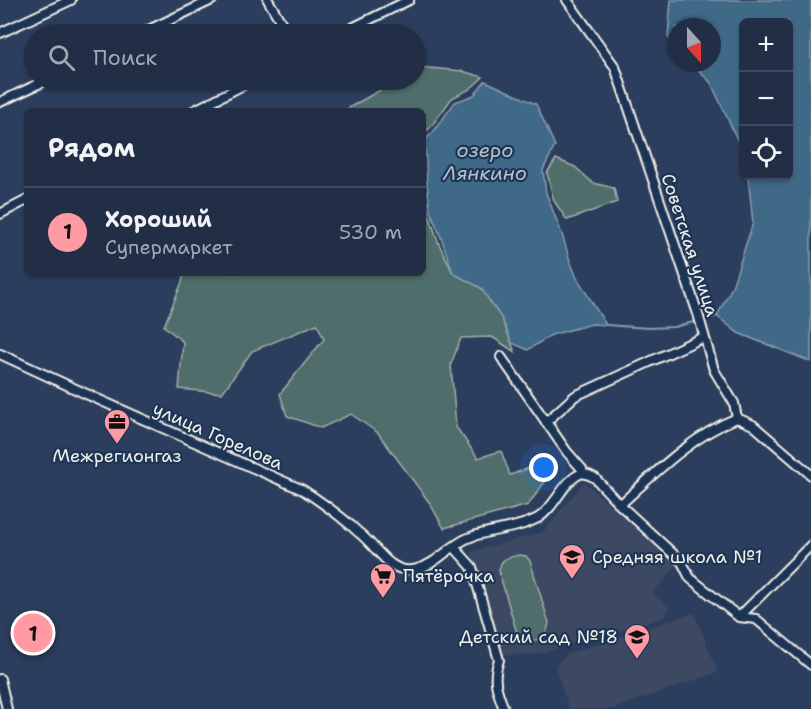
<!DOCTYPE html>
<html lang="ru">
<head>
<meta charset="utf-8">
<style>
	body { margin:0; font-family:"Shantell Sans",sans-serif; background:#2d3a51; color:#f1f3f6 }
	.controls { position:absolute; right:18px; top:18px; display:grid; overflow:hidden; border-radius:9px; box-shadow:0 2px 4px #0004 }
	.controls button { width:54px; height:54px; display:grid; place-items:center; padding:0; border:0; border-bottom:2px solid #3e4a5f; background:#212e46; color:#f1f3f6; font:30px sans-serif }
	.compass { position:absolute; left:667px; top:18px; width:54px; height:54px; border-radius:50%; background:#212e46; box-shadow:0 2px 4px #0004; rotate:159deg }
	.you { position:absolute; left:544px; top:468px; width:21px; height:21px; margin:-15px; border:4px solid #fff; border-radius:50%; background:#1a73e8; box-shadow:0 0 0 9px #1a73e833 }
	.badge { display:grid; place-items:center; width:39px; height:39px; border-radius:50%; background:#ff9aa2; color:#111; font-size:20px; font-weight:700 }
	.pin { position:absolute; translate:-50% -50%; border:3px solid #fff; box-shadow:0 2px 6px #0006 }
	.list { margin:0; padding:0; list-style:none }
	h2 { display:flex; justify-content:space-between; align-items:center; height:78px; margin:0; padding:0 24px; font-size:26px }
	h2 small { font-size:20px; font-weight:400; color:#a2a8b3 }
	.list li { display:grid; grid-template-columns:39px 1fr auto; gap:18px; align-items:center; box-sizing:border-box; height:90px; padding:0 24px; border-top:2px solid #3e4a5f }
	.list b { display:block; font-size:22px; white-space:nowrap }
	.list p { margin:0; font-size:20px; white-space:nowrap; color:#a2a8b3 }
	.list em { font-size:20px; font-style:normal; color:#a2a8b3 }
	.icon { flex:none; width:33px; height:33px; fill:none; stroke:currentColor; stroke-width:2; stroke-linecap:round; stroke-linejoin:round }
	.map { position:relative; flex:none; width:811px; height:709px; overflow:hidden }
	.search { position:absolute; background:#212e46; box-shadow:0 2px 4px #0004; left:24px; top:24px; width:402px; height:66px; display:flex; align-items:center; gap:15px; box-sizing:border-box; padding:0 21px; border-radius:33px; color:#a2a8b3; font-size:22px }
	.panel { position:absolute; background:#212e46; box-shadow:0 2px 4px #0004; left:24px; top:108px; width:402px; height:168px; border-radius:9px }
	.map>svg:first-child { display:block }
</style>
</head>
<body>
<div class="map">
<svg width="811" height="709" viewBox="0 0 811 709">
	<rect width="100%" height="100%" fill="#2c3e5d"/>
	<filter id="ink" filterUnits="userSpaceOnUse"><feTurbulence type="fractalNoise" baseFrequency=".0167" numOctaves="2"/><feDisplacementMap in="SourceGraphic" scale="12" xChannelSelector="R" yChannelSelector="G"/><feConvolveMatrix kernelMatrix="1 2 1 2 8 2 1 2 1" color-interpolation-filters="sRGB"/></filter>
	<g filter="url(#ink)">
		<g fill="#3e4964">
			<path d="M584,482l93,84 -25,27 17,14 -4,10 -128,37 -35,1 -31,-103 72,-20z"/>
			<path d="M694,613l24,59 -106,37h-43l-14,-43 12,-12z"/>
		</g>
		<g fill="#506d6b" stroke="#a2afaa" stroke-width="1.5">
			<path d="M418,67l44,4 21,6 -13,12 -18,9 -22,30 -7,5v-22h-80l55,-31h18v-12z"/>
			<path d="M556,159l19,8 18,16 21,5 3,14 -50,18 -13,-19 -7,-28z"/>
			<path d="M423,178l3,28 13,38 14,29 28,15 21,31 13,33 -23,-15 -31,1 -10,26 5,63 22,31 23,-7 9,24 33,-12 12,5 -27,37 -84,23 -15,-26 -51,-69 -27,-19 -30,14 -34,-12 -7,-22 44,-55 -7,-15 -65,27 -30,42 -43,-4 4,-47 -19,-16 18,-44 2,-9h239z"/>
			<path d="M519,555l7,1 4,5 19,62c-3,18 -18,23 -32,10l-18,-61c1,-14 8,-14 20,-17z"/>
		</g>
		<g fill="#406987" stroke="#889fae" stroke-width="1.5">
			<path d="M671,0h140v362l-73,-29 -21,-17 15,-29 21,-64 -5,-47h40v-154h-44l-1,130 -32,-69 -19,-20h20v-36h-36v19l-8,-9z"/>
			<path d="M485,81l51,23 19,42 -12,24 3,23 16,41 8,27 7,17 29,47 -14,-1 -41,11 -23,15 -16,-7 -10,-24 -21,-31 -28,-15 -11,-33 -12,-30 -3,-27 -2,-43 9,-9 21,-29 19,-7z"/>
		</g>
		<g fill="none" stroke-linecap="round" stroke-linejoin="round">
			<path stroke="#889fae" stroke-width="2" d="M606,325l42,3 26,-1 43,-11"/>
			<g stroke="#f4f1e8" stroke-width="12">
				<g id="minor">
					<path d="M268,0l20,34"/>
					<path d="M567,0l48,67 83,247 16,56 20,33 3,15"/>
					<path d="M0,33l71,-33"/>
					<path d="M140,34l72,-34"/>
					<path d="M340,34l69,-34"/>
					<path d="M0,102l47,-22"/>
					<path d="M193,111l60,-31"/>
					<path d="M0,214l27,-14"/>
					<path d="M0,354l95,44 208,92c20,13 38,26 55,42 12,9 21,23 33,32 7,5 17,8 26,5 20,-5 32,-23 51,-31 22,-9 48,-8 70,-20 18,-11 24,-37 44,-45"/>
					<path d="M501,357l66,95 15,17v4l7,2 6,3 25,27 62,57 8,16 49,39 17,2 55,46"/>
					<path d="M737,418l16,7 58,50"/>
					<path d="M546,422l29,-26 129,-59"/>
					<path d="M620,505c35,-32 73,-70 117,-87"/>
					<path d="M454,547l18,20 27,93c-7,19 -2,31 5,49"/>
					<path d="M739,617l72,-72"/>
					<path d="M0,679l7,30"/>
				</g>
			</g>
			<use href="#minor" stroke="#1d3557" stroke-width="8"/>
		</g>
	</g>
	<defs>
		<g id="office-pin" transform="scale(1.35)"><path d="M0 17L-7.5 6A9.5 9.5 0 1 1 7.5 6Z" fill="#ff9aa2" stroke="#1d3557"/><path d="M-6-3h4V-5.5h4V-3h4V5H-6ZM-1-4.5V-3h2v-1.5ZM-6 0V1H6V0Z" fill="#111"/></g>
		<g id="school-pin" transform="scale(1.35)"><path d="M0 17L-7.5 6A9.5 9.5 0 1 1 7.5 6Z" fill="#ff9aa2" stroke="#1d3557"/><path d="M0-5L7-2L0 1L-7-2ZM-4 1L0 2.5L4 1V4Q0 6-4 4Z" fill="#111"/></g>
		<g id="supermarket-pin" transform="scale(1.35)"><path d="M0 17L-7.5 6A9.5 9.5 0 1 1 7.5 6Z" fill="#ff9aa2" stroke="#1d3557"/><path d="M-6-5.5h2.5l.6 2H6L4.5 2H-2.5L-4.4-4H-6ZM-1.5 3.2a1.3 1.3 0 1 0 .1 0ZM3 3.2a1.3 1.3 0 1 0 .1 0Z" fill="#111"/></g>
	</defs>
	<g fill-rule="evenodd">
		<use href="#office-pin" x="117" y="422"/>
		<use href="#school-pin" x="572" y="557"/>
		<use href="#supermarket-pin" x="383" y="576"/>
		<use href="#school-pin" x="637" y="637"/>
	</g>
	<g text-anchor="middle" stroke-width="4.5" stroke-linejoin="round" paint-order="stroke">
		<g font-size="18" fill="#f4f1e8" stroke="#1d3557">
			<text transform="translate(690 245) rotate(72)" y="6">Советская улица</text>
			<text transform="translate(218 436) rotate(24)" y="6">улица Горелова</text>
		</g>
		<g font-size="18" fill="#f4f1e8" stroke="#1d3557" text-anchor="start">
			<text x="117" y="462" text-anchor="middle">Межрегионгаз</text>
			<text x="592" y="563">Средняя школа №1</text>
			<text x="403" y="582">Пятёрочка</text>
			<text x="618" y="643" text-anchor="end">Детский сад №18</text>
		</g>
		<g font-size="20" font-style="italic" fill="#b5c1c6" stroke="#1d3557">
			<text x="485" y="157">озеро<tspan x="485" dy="23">Лянкино</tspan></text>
		</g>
	</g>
</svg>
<div class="controls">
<button>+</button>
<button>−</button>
<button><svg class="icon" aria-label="locate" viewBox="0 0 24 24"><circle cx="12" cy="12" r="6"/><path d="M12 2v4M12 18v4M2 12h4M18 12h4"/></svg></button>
</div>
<svg class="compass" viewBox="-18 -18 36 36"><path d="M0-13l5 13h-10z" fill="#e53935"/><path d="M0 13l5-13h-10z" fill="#a2a8b3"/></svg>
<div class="you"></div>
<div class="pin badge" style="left:33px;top:633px">1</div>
<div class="search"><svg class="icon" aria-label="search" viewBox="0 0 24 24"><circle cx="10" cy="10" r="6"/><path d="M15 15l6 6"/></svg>Поиск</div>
<section class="panel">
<h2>Рядом<small></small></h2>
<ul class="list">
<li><span class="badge">1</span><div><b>Хороший</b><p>Супермаркет</p></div><em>530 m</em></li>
</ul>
</section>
</div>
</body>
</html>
